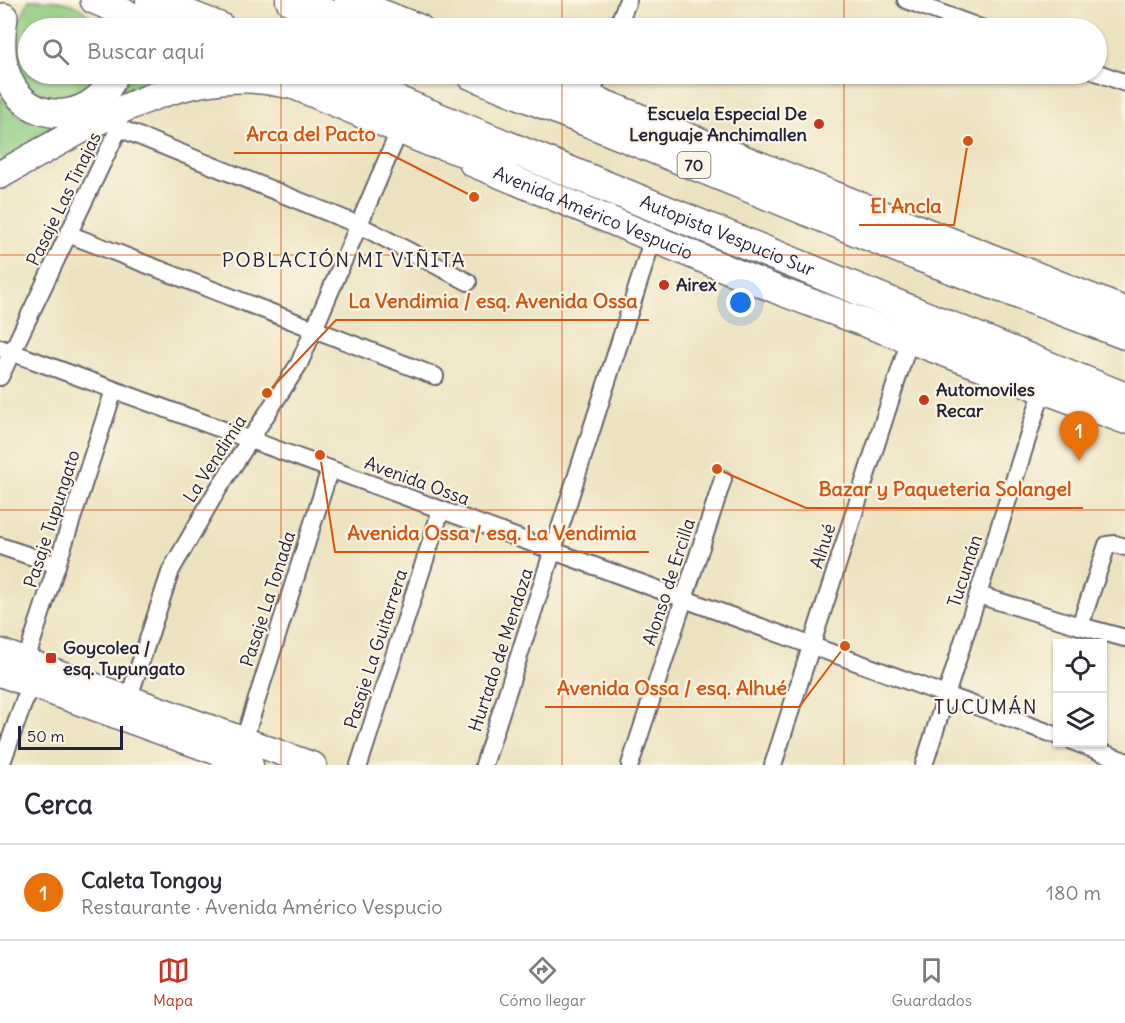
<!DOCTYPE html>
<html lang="es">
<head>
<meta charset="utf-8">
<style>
	body { margin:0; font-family:Delius,sans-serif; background:#f7f7f7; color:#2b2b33 }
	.controls { position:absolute; right:18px; bottom:18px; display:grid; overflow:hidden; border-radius:0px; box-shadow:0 2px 4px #0004 }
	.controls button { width:54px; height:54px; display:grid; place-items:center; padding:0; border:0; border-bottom:2px solid #e1e1e2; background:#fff; color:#2b2b33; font:30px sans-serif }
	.scale { position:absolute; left:18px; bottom:15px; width:105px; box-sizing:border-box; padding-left:6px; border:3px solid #22223b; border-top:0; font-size:16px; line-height:21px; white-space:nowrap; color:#22223b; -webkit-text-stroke:4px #fcf5e5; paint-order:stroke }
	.you { position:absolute; left:741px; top:303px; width:21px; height:21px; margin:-15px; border:4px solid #fff; border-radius:50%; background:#1a73e8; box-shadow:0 0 0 9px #1a73e833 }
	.badge { display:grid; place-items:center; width:39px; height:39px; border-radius:50%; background:#c8321e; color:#fff; font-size:20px; font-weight:700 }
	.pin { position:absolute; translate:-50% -50px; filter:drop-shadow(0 2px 3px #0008) }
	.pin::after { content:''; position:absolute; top:32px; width:21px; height:18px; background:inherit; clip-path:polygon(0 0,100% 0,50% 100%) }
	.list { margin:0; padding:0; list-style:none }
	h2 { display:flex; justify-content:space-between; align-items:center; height:78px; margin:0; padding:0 24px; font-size:26px }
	h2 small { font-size:20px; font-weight:400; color:#7c7c81 }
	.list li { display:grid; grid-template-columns:39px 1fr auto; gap:18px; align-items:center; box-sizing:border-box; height:96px; padding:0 24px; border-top:2px solid #e1e1e2 }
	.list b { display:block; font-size:22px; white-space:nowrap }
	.list p { margin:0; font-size:20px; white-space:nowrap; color:#7c7c81 }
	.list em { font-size:20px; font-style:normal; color:#7c7c81 }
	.icon { flex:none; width:33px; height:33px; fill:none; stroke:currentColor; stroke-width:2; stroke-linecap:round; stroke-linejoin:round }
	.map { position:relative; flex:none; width:1125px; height:765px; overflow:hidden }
	.search { position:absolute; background:#fff; box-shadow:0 2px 4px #0004; left:18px; right:18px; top:18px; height:66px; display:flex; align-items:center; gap:15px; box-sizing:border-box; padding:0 21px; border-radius:33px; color:#7c7c81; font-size:22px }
	.sheet { height:174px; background:#fff }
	nav { display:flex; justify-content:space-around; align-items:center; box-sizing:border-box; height:84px; border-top:2px solid #e1e1e2; background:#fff; font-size:16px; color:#7c7c81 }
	nav a { display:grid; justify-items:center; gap:3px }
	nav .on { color:#c8321e }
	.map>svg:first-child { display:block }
</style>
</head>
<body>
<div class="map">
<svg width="1125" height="765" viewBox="0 0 1125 765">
	<rect width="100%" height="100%" fill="#fcf5e5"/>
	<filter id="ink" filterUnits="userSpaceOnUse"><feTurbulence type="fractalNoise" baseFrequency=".0167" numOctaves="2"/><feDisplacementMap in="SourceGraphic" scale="12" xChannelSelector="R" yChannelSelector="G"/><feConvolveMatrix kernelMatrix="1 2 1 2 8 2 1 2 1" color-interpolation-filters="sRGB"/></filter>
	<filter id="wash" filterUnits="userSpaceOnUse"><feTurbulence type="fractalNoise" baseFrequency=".008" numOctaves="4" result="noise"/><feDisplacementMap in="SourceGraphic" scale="24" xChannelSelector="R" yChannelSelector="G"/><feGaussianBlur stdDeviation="1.35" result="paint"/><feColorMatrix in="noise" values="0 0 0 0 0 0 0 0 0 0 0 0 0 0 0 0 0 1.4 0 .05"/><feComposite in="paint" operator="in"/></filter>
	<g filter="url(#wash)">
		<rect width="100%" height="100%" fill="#ede2c0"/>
		<g fill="#8cca80" stroke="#57765e" stroke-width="1.5">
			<path d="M29,0c32,0 48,0 70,25l1,3h-72v46h72l-10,11 -17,12 -24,2 -13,-4 -15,-12 -10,-42z"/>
			<path d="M122,74h84l-206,94v-70l18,16 30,7z"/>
		</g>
	</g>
	<g filter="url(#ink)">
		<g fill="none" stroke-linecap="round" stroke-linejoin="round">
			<g stroke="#69656a" stroke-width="20">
				<g id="street">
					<path d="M906,0l75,28"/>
					<path d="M617,28l11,-28"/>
					<path d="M1096,72l29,11"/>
					<path d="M590,98l9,-24"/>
					<path d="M68,234l367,142"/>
					<path d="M0,348l1058,388"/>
					<path d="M0,377l119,-249 240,97 109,57"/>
					<path d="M0,546l57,19"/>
					<path d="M1125,547l-10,-3 -8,1 -27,81 45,12"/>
					<path d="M978,595l102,31"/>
					<path d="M126,706l45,-136 44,-76 84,-130 101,-235"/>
					<path d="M244,740l86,-271"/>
					<path d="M1074,742l51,19"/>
					<path d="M1,765l29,-80 -4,-25 88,-270"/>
					<path d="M359,765l82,-255"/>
					<path d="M484,765l169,-527"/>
					<path d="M630,765l93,-286"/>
					<path d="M773,765l137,-426"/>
					<path d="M924,765l119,-376"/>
				</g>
			</g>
			<g stroke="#69656a" stroke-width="27">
				<g id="secondary">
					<path d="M0,651l314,114"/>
					<path d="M0,674l251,91"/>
				</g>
			</g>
			<g stroke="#69656a" stroke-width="30">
				<g id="primary">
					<path d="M94,0l67,28"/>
					<path d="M348,0l71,28"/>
					<path d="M4,17c-4,24 -4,50 9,71 27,42 86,28 102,-14"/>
					<path d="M267,74l166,70"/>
					<path d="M530,74l595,237"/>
					<path id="s1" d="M473,163l309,129 343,128"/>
					<path d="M0,175c85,-47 185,-115 286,-91"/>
				</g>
			</g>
			<g stroke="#69656a" stroke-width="33">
				<g id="highway">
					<path d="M151,0l69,28"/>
					<path d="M291,0l70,28"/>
					<path id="s2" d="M330,74l795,324"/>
					<path d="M471,74l446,181 208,79"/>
					<path d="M413,134l88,30"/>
					<path d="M695,141l42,25"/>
				</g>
			</g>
			<use href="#street" stroke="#fff" stroke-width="16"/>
			<use href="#secondary" stroke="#fff" stroke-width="24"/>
			<use href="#primary" stroke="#fff" stroke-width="27"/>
			<use href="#highway" stroke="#fff" stroke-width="30"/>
		</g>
	</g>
	<path fill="none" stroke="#d45411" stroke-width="1.5" stroke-opacity="0.55" d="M281,0v28M562,0v28M844,0v28M281,74v691M562,74v691M844,74v691M0,255h1125M0,510h1125"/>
	<g fill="#c8321e" stroke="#fcf5e5" stroke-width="2">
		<circle cx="819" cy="124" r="6"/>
		<circle cx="664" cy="285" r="6"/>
		<circle cx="924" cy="400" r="6"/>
		<rect x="45" y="652" width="12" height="12" rx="3"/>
	</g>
	<g text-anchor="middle" stroke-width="4.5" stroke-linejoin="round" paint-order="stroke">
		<rect fill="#fcf5e5" stroke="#63616e" stroke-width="1.5" x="677.5" y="152" width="33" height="26" rx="4.5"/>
		<g font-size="16" font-weight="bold" fill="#22223b">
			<text x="694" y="171">70</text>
		</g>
		<g font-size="18" font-weight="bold" fill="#22223b" stroke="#fcf5e5" text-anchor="start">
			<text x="807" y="120" text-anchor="end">Escuela Especial De<tspan x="807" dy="21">Lenguaje Anchimallen</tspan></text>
			<text x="676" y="291">Airex</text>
			<text x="936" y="396">Automoviles<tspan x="936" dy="21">Recar</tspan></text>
			<text x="63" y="654">Goycolea /<tspan x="63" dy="21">esq. Tupungato</tspan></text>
		</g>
		<g font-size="18" fill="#22223b" stroke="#fcf5e5">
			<text transform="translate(64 199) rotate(-64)" y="6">Pasaje Las Tinajas</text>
			<text dy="6" stroke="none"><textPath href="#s1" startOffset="130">Avenida Américo Vespucio</textPath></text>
			<text dy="6" stroke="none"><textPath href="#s2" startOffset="429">Autopista Vespucio Sur</textPath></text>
			<text transform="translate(215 459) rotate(-57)" y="6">La Vendimia</text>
			<text transform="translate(417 481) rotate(20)" y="6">Avenida Ossa</text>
			<text transform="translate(52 519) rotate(-72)" y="6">Pasaje Tupungato</text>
			<text transform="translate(823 546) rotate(-72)" y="6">Alhué</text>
			<text transform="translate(965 571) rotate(-72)" y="6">Tucumán</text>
			<text transform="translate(669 582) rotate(-72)" y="6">Alonso de Ercilla</text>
			<text transform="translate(268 599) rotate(-72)" y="6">Pasaje La Tonada</text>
			<text transform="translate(376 649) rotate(-72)" y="6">Pasaje La Guitarrera</text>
			<text transform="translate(501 650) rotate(-72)" y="6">Hurtado de Mendoza</text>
		</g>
		<g font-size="20" letter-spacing="1.5" fill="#22223b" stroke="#fcf5e5">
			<text x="344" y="267">POBLACIÓN MI VIÑITA</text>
			<text x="986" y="714">TUCUMÁN</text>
		</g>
	</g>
	<path fill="none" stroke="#d45411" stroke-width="2" d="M474 197L388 153H234M968 141L954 225H859M267 393L336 320H649M717 469L806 508H1083M320 455L335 552H649M845 646L799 707H545"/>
	<g fill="#d45411" stroke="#fcf5e5" stroke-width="2">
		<circle cx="474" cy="197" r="6"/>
		<circle cx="968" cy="141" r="6"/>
		<circle cx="267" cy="393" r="6"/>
		<circle cx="717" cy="469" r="6"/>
		<circle cx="320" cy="455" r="6"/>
		<circle cx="845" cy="646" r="6"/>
	</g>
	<g font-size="20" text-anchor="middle" font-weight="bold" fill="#d45411" stroke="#fcf5e5" stroke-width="4.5" stroke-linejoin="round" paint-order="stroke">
		<text x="311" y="141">Arca del Pacto</text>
		<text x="906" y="213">El Ancla</text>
		<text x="493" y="308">La Vendimia / esq. Avenida Ossa</text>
		<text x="945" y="496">Bazar y Paqueteria Solangel</text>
		<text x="492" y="540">Avenida Ossa / esq. La Vendimia</text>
		<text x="672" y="695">Avenida Ossa / esq. Alhué</text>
	</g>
</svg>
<div class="controls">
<button><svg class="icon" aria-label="locate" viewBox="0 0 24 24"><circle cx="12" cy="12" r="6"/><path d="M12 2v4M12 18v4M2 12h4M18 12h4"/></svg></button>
<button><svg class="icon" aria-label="layers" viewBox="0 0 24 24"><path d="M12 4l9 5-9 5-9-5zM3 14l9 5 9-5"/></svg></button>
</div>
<div class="scale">50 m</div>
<div class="you"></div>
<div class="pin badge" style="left:1079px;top:461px;background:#e8710a">1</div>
<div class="search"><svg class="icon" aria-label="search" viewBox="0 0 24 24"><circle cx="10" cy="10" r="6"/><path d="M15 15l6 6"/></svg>Buscar aquí</div>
</div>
<section class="sheet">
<h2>Cerca<small></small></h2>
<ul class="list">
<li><span class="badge" style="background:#e8710a">1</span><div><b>Caleta Tongoy</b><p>Restaurante · Avenida Américo Vespucio</p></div><em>180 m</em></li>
</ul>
</section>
<nav>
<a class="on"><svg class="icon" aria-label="map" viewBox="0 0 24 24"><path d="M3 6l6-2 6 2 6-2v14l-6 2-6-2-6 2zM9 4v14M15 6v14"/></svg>Mapa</a>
<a><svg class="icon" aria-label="directions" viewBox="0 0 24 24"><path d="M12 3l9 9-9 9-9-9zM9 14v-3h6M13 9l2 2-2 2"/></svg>Cómo llegar</a>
<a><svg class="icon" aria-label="saved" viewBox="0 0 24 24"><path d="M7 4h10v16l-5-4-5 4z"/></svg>Guardados</a>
</nav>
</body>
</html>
